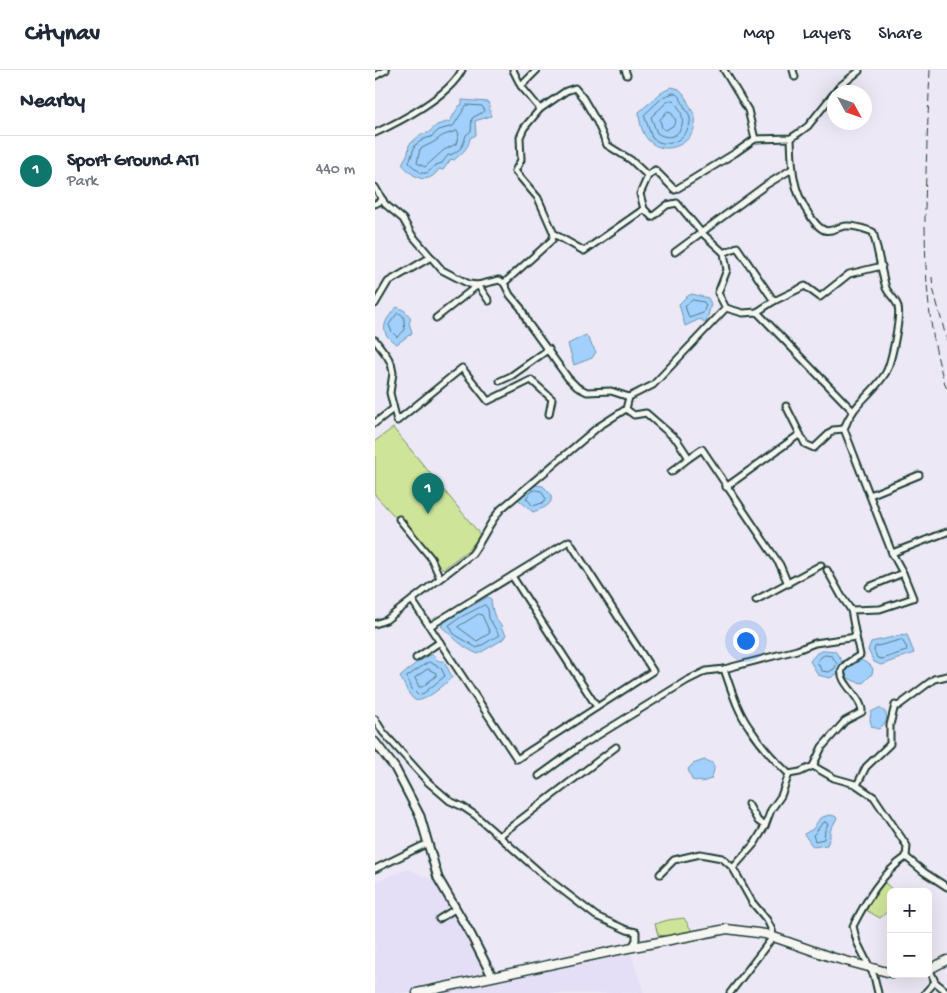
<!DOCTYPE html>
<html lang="en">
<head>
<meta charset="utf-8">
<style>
	body { margin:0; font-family:"Gochi Hand",sans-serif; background:#f6f6f7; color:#1f2937 }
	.controls { position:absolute; right:15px; bottom:15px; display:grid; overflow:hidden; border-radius:8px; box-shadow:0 5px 20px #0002 }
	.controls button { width:45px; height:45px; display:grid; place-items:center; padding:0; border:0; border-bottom:1px solid #e0e1e3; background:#fff; color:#1f2937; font:25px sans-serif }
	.compass { position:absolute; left:452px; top:15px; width:45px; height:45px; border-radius:50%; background:#fff; box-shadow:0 5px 20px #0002; rotate:130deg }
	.you { position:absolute; left:370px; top:570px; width:18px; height:18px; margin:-12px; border:4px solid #fff; border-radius:50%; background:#1a73e8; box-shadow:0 0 0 8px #1a73e833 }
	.badge { display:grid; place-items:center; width:32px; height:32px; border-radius:50%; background:#0f766e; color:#fff; font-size:16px; font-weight:700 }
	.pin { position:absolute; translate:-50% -41px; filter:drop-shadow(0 1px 2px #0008) }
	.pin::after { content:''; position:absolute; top:26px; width:18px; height:15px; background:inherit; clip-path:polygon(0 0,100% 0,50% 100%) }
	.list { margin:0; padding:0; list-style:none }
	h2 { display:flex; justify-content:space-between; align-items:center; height:65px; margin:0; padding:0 20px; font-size:21px }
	h2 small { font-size:16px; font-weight:400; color:#747a83 }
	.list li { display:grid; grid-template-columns:32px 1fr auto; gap:15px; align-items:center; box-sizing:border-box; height:70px; padding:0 20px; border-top:1px solid #e0e1e3 }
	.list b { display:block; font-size:19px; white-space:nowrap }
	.list p { margin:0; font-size:16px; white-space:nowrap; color:#747a83 }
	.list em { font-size:16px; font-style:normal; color:#747a83 }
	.map { position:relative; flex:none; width:572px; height:923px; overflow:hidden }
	header { display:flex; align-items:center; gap:30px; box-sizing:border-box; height:70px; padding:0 25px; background:#fff; border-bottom:1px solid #e0e1e3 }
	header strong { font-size:24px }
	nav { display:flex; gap:28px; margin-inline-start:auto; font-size:18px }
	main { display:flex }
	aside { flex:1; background:#fff }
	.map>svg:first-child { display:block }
</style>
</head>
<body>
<header>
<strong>Citynav</strong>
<nav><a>Map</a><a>Layers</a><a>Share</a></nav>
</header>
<main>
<aside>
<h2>Nearby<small></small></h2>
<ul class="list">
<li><span class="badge">1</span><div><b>Sport Ground ATI</b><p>Park</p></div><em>440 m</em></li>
</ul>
</aside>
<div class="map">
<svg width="572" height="923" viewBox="0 0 572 923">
	<rect width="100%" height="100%" fill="#ece8f5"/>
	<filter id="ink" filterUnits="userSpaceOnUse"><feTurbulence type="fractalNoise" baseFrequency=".02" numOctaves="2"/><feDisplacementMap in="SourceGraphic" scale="10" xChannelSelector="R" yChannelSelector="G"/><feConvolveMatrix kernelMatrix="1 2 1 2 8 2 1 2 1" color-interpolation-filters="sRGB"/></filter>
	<g filter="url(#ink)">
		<path fill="#e4dff7" d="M33,799l29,13 24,35 34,65 136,-28 13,39h-269v-111z"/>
		<g fill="#cee499" stroke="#769066">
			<path d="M18,358l86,105 1,4 -12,13 -25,19 -68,-74v-54z"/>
			<path d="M509,812l11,10h-4v16l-11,10 -16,-9z"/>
			<path d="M309,848l8,13 -20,6 -14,-2 -3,-11 13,-4z"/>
		</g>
		<g fill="#a1d0fc" stroke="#6d95ac">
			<path d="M297,17l7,2 5,5v2c4,4 3,6 6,10 1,4 4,7 5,11 5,33 -54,51 -56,-5l22,-19z"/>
			<path d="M87,30l26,2 3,14 -16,5 1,14 -6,3c-1,10 -8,15 -16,22l-3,-1 -8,11 -4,-1c-12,18 -26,8 -37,-5l6,-11 1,-8 12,-11 7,-1 9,-8 13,-4 9,-15 3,-1z"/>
			<path d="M317,224l16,4 3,6 -5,19 -6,-4 -15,7 -6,-22 7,-7z"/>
			<path d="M22,237l8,4 6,7 -2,5 3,9 -2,4 -1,-1 -12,9c-20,-11 -13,-24 0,-37z"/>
			<path d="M211,265l10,17 -4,6 -18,7 -6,-21z"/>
			<path d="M161,415l7,1c2,2 7,7 8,10 3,10 -13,14 -18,16l-13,-11 -2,-3 12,-12z"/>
			<path d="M113,527l3,2c1,10 3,21 11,27l-1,2 5,7 -4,5 -24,14c-15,-6 -25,-17 -37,-28l6,-7z"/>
			<path d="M532,565l7,18 -33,12 -7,-3 -6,-12 3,-8 27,-6z"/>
			<path d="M450,580l10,1 8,12 -5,10 -8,5 -12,-3 -8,-14 7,-8z"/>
			<path d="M57,584c4,5 5,8 12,7l8,16c-5,6 -29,27 -37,23 -6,-3 -11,-17 -15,-23l15,-13z"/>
			<path d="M486,590l9,5 3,4 -1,5 -9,9 -9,-2 -9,-5 1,-7z"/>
			<path d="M504,638l6,4 2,5 -2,6 -6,6 -7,-2 -2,-7 1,-8z"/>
			<path d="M329,690c13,2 11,9 7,19l-9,3 -10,-2 -4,-11 5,-5z"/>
			<path d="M454,745l6,1 2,2 -7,13v6l-3,8 -14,2 -9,-13 9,-5 7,-11z"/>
		</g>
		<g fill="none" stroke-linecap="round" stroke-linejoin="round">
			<g stroke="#537884" stroke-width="1">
				<path d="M299,23c6,2 8,9 11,15 2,4 5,6 5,11 1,13 -14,27 -27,24 -4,0 -7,-3 -11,-5l-8,-23 19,-18z"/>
				<path d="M297,30c22,19 6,47 -15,33l-6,-16 16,-15z"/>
				<path d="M92,35l15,1 3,5 -13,7 -1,13 -5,4 -2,7 -3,6 -8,6 -5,1 -6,8 -6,2 -9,8h-6l-12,-10 6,-18 9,-6 7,-2 8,-7 14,-4z"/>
				<path d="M293,41l3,1 5,9 -2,4 -8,5 -4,-2 -2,-8z"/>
				<path d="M82,61l2,3 -3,10 -12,6 -19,17 -8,-4 3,-14 14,-7 8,-6z"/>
				<path d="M318,230l11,2 2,3 -3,8 -14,5 -4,-12z"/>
				<path d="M23,243c9,2 5,10 7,17l-8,7 -5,-5 -3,-7z"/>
				<path d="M161,420l5,1 5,8 -4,4 -9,3 -7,-8 5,-6z"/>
				<path d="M110,535l3,4 1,9 10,17 -22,13 -23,-14 -5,-9 12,-8z"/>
				<path d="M104,544l3,1 8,18 -13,8 -19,-14z"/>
				<path d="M527,570l5,8 -1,3 -24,8 -5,-1 -3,-8 1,-3z"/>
				<path d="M450,585l7,1 5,8 -3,5 -5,3 -7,-1 -5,-9 3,-4z"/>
				<path d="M54,592l12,6 4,8 -21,17 -6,2 -6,-6 -5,-12z"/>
				<path d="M53,599l8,4v3l-14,11h-3l-4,-9z"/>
				<path d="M450,752l3,2 -3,6 -1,9 -9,2 -2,-6c5,-3 6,-11 12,-13z"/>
			</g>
			<g stroke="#1f3d34" stroke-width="9">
				<g id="street">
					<path d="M250,0l2,5"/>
					<path d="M349,0l24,40 7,29"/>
					<path d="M418,0l2,7"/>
					<path d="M0,6l11,-6"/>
					<path d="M146,16l16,-16"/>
					<path d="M165,39l26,-18 9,-3 8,10 14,24 10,23 24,15 17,16 -8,18 4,15"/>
					<path d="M0,63c26,-12 74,-37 87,-63"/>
					<path d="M273,106l7,-6 20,20 60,-37 20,-14 36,-1 9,-6 8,-6 31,-39 20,-16"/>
					<path d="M0,117l10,17 18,15 9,16 30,35 27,14 9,1 21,-5 5,3 6,12 11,13 7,15 40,55 9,9 10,5 24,-1 18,6 24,-12 73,-77"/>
					<path d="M0,134l8,-4"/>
					<path d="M179,164l30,17 60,-42 8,8 15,-12 10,-2 24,29 23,21 3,17 -9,23 8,15 17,5 14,-1 17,-11 31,-15 15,11 29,-23 33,-8"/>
					<path d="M300,182l91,-67 26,-16"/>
					<path d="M349,183l13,-6 37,54"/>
					<path d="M129,213l48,-43 2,-6 -16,-36 -23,-27 6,-11 -1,-23 4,-9 16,-19 -19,-23 -8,-16"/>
					<path d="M0,234l13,-22 43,-25"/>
					<path d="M382,242l96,99"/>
					<path d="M61,248l42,-33 11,16"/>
					<path d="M0,270l12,16 4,7 2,10 -3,20 7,28 65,-53 26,33 43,-21 21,19 -3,15"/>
					<path d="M125,311l11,-5 38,-27"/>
					<path d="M254,327l-3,12 8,6 12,-2 31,27 12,18 13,-9 78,116 8,19"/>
					<path d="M411,336l19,38 9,4 19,-18 11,-1"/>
					<path d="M0,353l18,-14"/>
					<path d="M296,402l18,-14"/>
					<path d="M351,417l74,-53"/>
					<path d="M495,425l49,-20"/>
					<path d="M24,449l32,39 9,20"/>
					<path d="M517,483l55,-21"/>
					<path d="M452,500l15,27 9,13"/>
					<path d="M137,506l85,131"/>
					<path d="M494,517l34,-14"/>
					<path d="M37,530l105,159 136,-88 -84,-130 -139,85"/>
					<path d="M381,530l65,-35"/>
					<path d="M0,554l11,-4 86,-66c11,-15 17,-31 29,-45l97,-82 28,-18"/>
					<path d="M41,588l24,-16"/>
					<path d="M349,599c7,20 13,41 25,58 11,17 26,34 40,47"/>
					<path d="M0,649l8,13 45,50 22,19 13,6 12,8 69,61 52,40 31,14 9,2v8l-4,7"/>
					<path d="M438,696l21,12 21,6 19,13 33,49 -1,11c-24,16 -40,44 -53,69l4,16 17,34 4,17"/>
					<path d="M414,704l11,-2 13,-6 9,-19 23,-26 17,-9c1,-14 -24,-30 -20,-42 2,-7 13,-11 18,-15l-4,-18"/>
					<path d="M164,706l40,-29 107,-66 20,-10 18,-2 73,-19 18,-7 41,-6 -5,-27 29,-1 33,-11 -10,-25 -11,-20 -48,-124c9,-26 28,-34 41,-55 6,-9 16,-57 13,-67 -1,-7 -9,-12 -12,-19 -5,-18 -8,-38 -13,-56 -9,-3 -17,-7 -27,-6 -7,0 -15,7 -22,4 -7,-3 -10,-9 -14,-14 -18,-26 -18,-48 -19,-78"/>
					<path d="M482,715l9,-18 24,-23v-19l5,-20 3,1 36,-27 13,-3"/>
					<path d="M373,734l10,17 7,5"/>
					<path d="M124,766l117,-89"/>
					<path d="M531,787l18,15 23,15"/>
					<path d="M358,798l22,-25 10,-17 6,-16 10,-14 8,-22"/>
					<path d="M0,799l53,-26"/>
					<path d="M285,804l14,-14 26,-6 22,4 11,10 19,34 15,18 5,10 1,7 -43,56"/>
					<path d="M64,849l16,-10"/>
					<path d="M555,900l5,12 12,10"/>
					<path d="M550,923l10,-11"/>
				</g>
			</g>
			<g stroke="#1f3d34" stroke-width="11">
				<path id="secondary" d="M0,672l20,26 25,48 18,62 33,57 21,41"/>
			</g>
			<g stroke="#1f3d34" stroke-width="11">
				<g id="primary">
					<path d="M553,900l19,-10"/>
					<path d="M42,923l211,-45 99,-19 38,5 66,23 60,16"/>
				</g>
			</g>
			<use href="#street" stroke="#f6f6f2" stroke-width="5"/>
			<use href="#secondary" stroke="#f6f6f2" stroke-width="7"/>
			<use href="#primary" stroke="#f6f6f2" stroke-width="8"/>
			<g stroke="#1f3d34" stroke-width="1" stroke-dasharray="8 4" stroke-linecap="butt">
				<path d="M555,0c-2,47 -4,94 -5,140 0,62 2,122 22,180"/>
				<path d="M557,207l1,11 14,53"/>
			</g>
		</g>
	</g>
</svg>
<div class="controls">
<button>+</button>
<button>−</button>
</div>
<svg class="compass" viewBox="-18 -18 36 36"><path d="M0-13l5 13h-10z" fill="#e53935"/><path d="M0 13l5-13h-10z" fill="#747a83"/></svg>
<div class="you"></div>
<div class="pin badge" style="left:53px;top:444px">1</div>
</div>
</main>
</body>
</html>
